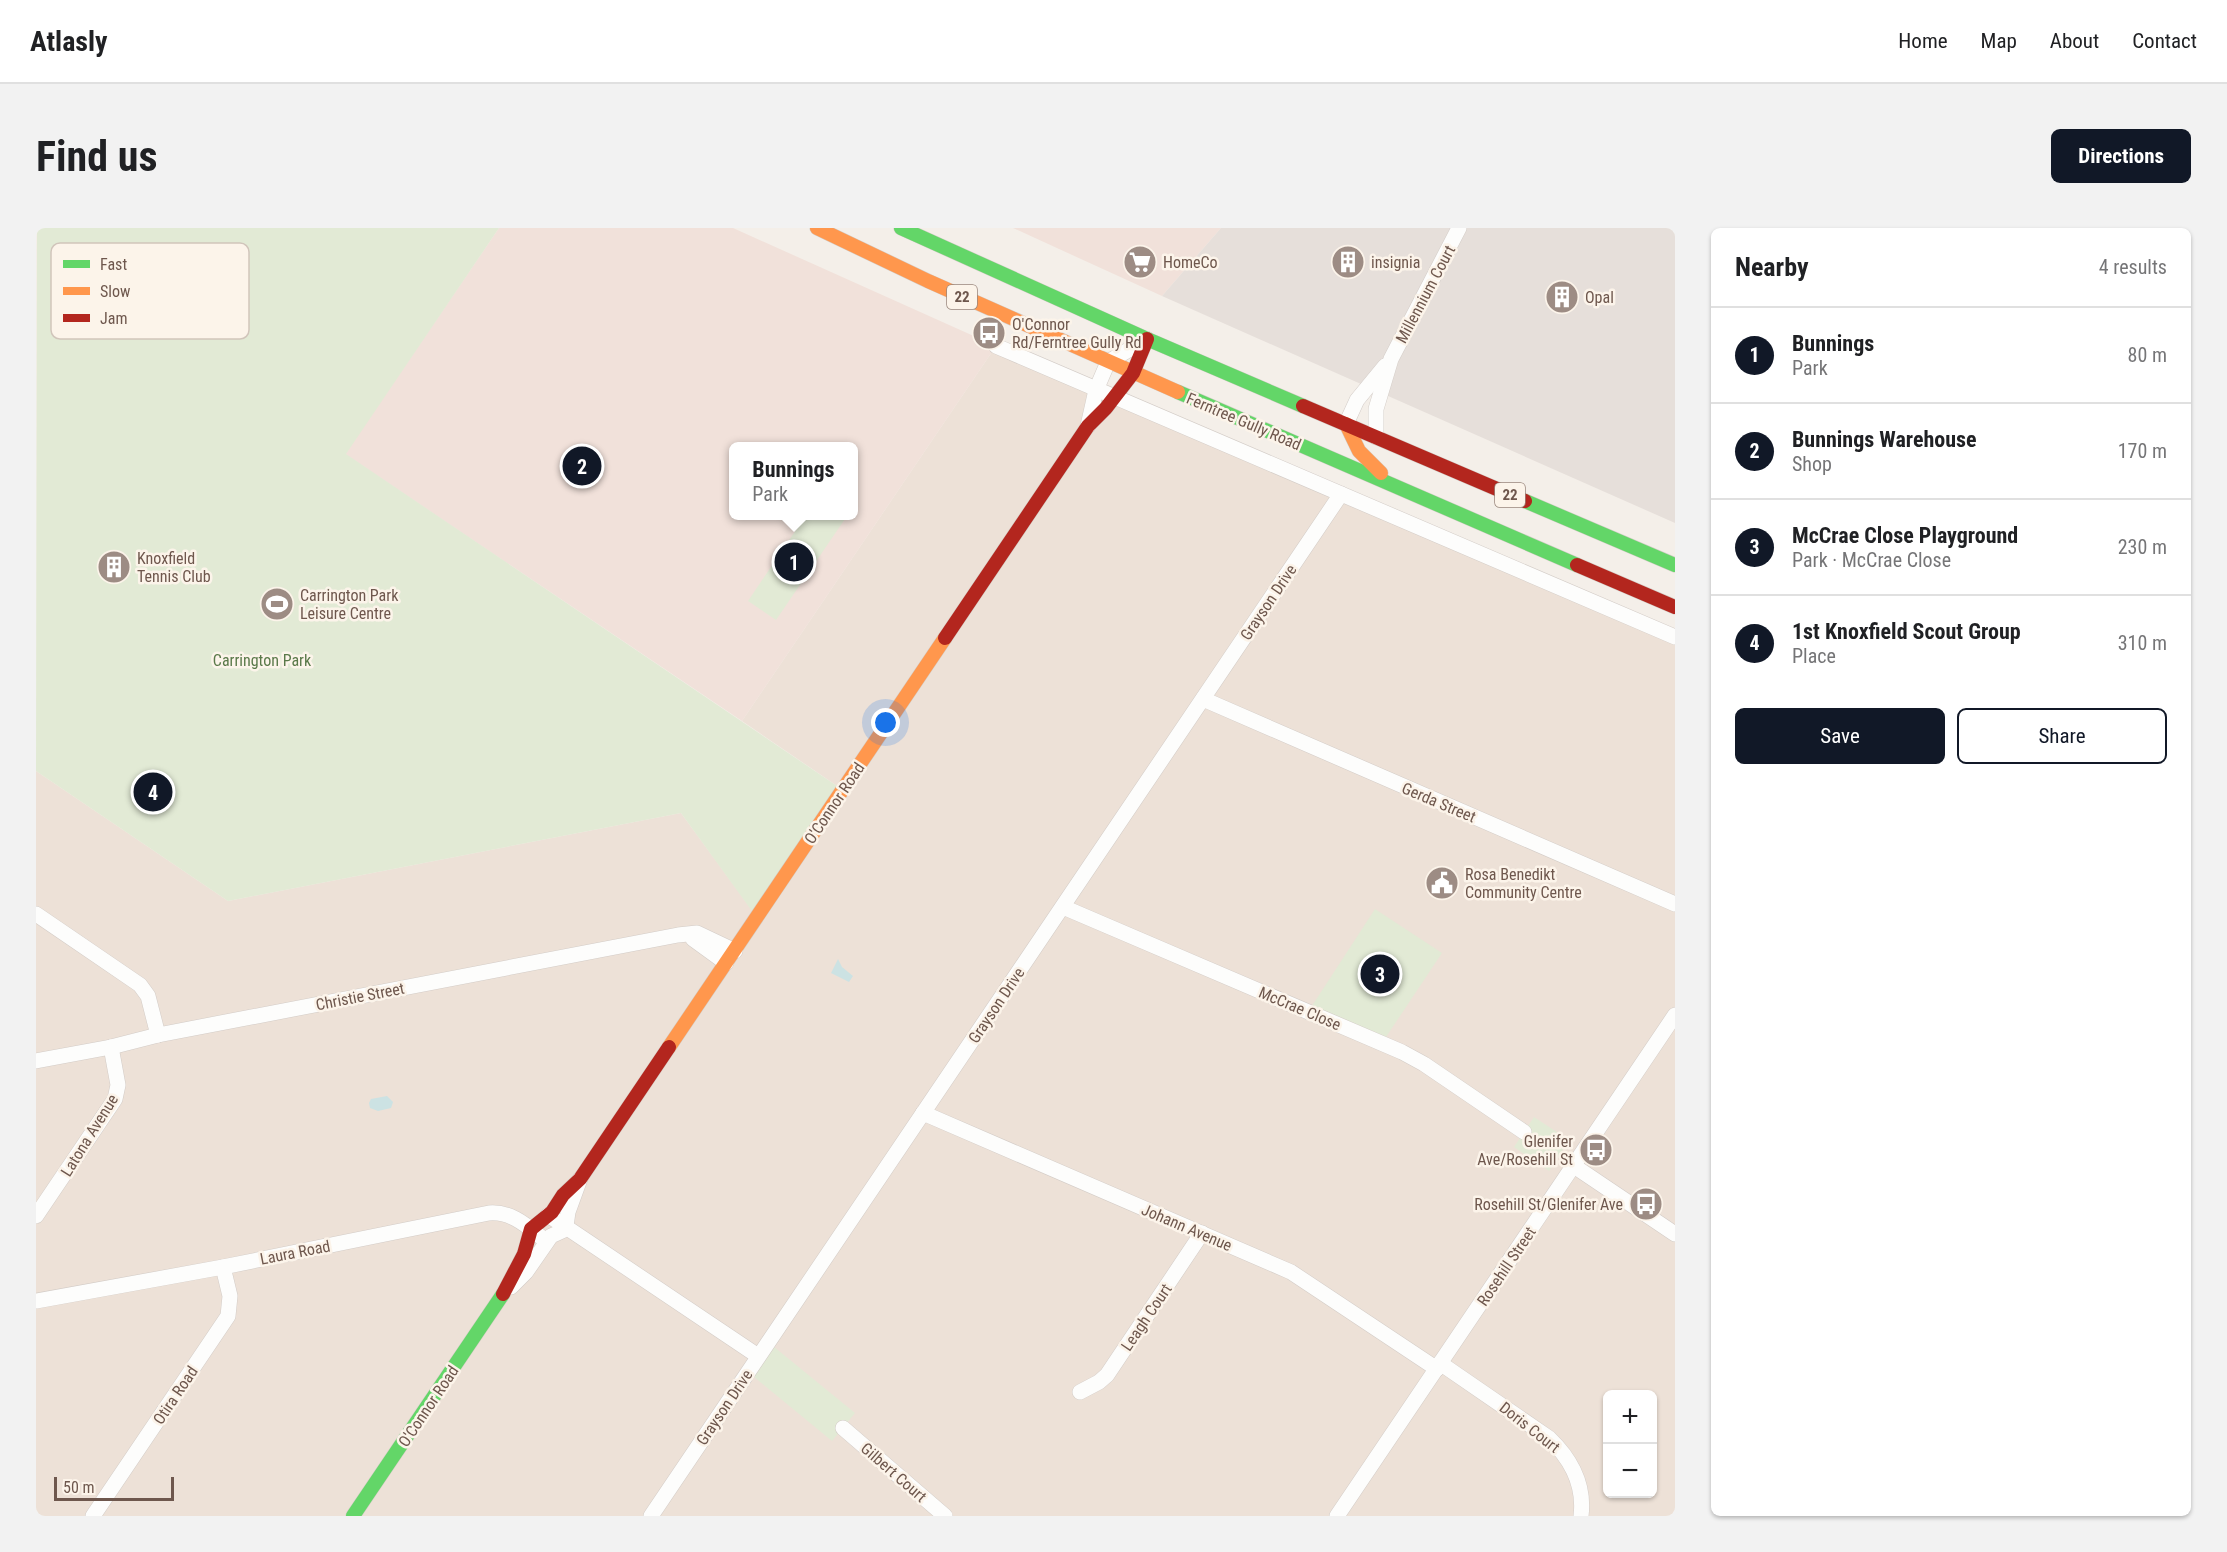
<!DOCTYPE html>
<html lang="en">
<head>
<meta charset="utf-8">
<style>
	body { margin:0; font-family:"Roboto Condensed",sans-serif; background:#f2f2f2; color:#202124 }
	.controls { position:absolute; right:18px; bottom:18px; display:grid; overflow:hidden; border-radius:9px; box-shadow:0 2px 4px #0004 }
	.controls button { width:54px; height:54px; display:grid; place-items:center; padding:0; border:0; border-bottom:2px solid #e0e0e0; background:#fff; color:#202124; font:30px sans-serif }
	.scale { position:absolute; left:18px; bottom:15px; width:120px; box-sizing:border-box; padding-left:6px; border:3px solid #6e574d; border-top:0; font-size:16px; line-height:21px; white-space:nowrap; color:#6e574d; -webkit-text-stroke:4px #fcf4ea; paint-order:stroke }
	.you { position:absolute; left:850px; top:495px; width:21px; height:21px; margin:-15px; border:4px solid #fff; border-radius:50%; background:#1a73e8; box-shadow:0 0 0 9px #1a73e833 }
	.badge { display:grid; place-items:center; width:39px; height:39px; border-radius:50%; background:#111827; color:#fff; font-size:20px; font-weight:700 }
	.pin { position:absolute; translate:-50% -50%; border:3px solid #fff; box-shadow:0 2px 6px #0006 }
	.popup { position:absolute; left:693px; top:214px; width:129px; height:78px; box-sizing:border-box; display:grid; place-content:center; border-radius:9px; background:#fff; filter:drop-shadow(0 2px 4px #0005); font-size:20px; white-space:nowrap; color:#757577 }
	.popup b { font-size:22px; color:#202124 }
	.popup::after { content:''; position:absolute; left:50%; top:100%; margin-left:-12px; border:12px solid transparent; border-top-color:#fff }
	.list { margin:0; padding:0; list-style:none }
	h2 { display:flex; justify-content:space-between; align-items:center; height:78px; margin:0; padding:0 24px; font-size:26px }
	h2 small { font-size:20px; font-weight:400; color:#757577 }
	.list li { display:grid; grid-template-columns:39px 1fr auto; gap:18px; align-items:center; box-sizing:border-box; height:96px; padding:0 24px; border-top:2px solid #e0e0e0 }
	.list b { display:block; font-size:22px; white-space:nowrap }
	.list p { margin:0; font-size:20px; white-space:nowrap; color:#757577 }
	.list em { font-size:20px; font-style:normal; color:#757577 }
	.actions { display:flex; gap:12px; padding:18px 24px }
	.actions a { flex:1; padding:14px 0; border:2px solid #111827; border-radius:9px; text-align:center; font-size:21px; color:#111827 }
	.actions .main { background:#111827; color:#fff }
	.map { position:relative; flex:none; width:1639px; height:1288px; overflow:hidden; border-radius:9px }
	header { display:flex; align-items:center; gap:36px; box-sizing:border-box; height:84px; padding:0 30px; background:#fff; border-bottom:2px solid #e0e0e0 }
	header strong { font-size:28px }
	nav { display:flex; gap:33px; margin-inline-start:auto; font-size:21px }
	.intro { display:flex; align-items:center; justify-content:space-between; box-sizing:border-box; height:144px; padding:0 36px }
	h1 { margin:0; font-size:42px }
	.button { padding:15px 27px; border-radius:9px; background:#111827; color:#fff; font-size:21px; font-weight:700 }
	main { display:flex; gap:36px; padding:0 36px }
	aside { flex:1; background:#fff; border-radius:9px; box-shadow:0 2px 4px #0004 }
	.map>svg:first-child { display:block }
</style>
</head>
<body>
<header>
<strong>Atlasly</strong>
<nav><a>Home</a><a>Map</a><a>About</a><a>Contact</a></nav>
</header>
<div class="intro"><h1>Find us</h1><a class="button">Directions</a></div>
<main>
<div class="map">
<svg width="1639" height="1288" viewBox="0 0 1639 1288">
	<rect width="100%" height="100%" fill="#f4efe9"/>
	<path fill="#ede1d7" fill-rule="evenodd" d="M960,118l679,291v879h-1639v-745l192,130 453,-88 76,104 86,-127 -101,-69zM1572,1166h44v100h-44z"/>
	<g fill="#f1e1da" fill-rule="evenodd">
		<path d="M463,0h234l263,118 -254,375 -397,-267zM698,218h120v70h-120z"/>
		<path d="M977,0h208l-59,68z"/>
	</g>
	<path fill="#e6dfda" d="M1185,0h454v295l-513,-227z"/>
	<g fill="#e2ead5">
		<path d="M1,0h462l-153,226 497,336 -86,128 -76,-105 -453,88 -192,-130z"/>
		<path d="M752,288h59l-71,104 -28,-19 52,-77z"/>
		<path d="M1339,681l67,44 -60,90 -74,-31z"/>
		<path d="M1498,889l35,23 -20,31 -35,-24z"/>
		<path d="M732,1114l87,71 -23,28 -84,-69z"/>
	</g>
	<g fill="#cce2e3">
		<path d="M802,731l4,8 11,9 -4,6 -18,-9z"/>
		<path d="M351,868l6,6 -2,6 -13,3 -8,-3 -1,-5 2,-4z"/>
	</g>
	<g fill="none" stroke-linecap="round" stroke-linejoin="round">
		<g stroke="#d3ccc7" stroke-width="16">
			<g id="street">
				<path d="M960,118l679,291"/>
				<path d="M1310,196l11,-24 28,-34"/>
				<path d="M1052,198l8,-36 12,-28 39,-23"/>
				<path d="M1340,209v-28l15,-50 68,-131"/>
				<path d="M1167,471l472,205"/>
				<path d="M1027,679l339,145 22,12 100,68"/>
				<path d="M0,686l104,71 8,11 10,39"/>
				<path d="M657,711l33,24"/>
				<path d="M0,833l75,-14 47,-12 520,-100 19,-2 38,18"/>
				<path d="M887,885l368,159 146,97"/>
				<path d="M1538,938l101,68"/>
				<path d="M512,987l210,141"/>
				<path d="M0,988l79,-117 3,-14 -7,-38"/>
				<path d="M475,1059l15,-15 25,-36 11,-5 4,-5 2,-14 12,-33"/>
				<path d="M0,1073l187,-34 266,-54c24,-2 40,15 57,28"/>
				<path d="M1404,1135l109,75c22,21 36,46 32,78"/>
				<path d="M1044,1164l19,-10 8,-7 95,-142"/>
				<path d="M807,1200l102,88"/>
				<path d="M57,1288l135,-200 2,-20 -7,-29"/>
				<path d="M615,1288l690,-1022"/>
				<path d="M1301,1288l338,-501"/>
			</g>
		</g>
		<g stroke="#d3ccc6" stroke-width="15">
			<g id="fast">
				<path d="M865,0l246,111 156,67"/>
				<path d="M1142,164l399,173"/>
				<path d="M1489,273l150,64"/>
				<path d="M317,1288l150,-222"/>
			</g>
		</g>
		<g stroke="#d3ccc6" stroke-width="15">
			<g id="slow">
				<path d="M781,0l111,53 250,111"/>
				<path d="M1310,196l13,27 22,22"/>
				<path d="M633,819l276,-409"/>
			</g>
		</g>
		<g stroke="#d3ccc6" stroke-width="15">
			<g id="jam">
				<path d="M1267,178l222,95"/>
				<path d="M1541,337l98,42"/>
				<path d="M909,410l143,-212 18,-18 27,-35 14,-34"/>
				<path d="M467,1066l21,-40 7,-25 21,-17 11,-17 17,-16 89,-132"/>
			</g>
		</g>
		<use href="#street" stroke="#fdfdfc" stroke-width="15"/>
		<use href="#fast" stroke="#63d668" stroke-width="14"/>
		<use href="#slow" stroke="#ff974d" stroke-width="14"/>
		<use href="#jam" stroke="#b3261e" stroke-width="14"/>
	</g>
	<defs>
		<g id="supermarket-disc" transform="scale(1.725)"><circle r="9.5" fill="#9d8c84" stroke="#fcf4ea"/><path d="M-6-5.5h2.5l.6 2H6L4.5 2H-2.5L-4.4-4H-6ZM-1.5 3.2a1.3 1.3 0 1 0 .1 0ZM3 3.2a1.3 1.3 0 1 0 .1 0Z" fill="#fff"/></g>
		<g id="building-disc" transform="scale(1.725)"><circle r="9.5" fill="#9d8c84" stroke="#fcf4ea"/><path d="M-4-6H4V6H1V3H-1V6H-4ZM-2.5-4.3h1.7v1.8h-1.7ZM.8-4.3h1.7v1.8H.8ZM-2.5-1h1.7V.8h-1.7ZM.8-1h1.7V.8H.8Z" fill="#fff"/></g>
		<g id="bus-disc" transform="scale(1.725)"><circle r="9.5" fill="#9d8c84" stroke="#fcf4ea"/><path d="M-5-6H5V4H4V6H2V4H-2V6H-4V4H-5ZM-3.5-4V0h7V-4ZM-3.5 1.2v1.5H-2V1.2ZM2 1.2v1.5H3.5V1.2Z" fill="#fff"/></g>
		<g id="stadium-disc" transform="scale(1.725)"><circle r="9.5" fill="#9d8c84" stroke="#fcf4ea"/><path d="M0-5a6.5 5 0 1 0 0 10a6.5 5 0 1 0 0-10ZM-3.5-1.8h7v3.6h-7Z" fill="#fff"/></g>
		<g id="civic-disc" transform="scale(1.725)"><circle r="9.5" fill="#9d8c84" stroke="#fcf4ea"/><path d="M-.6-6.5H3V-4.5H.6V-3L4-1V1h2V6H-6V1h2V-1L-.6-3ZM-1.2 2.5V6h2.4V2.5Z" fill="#fff"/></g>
	</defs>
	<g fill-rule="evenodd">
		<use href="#supermarket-disc" x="1104" y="34"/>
		<use href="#building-disc" x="1312" y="34"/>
		<use href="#building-disc" x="1526" y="69"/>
		<use href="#bus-disc" x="953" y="105"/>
		<use href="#building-disc" x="78" y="339"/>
		<use href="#stadium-disc" x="241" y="376"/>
		<use href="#civic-disc" x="1406" y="655"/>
		<use href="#bus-disc" x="1560" y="922"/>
		<use href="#bus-disc" x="1610" y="976"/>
	</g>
	<g text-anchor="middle" stroke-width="5" stroke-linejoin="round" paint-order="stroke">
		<g fill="#fcf4ea" stroke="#99867c" stroke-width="1.5">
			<rect x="911" y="57" width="30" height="24" rx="4.5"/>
			<rect x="1459" y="255" width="30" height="24" rx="4.5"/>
		</g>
		<g font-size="15" font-weight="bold" fill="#6e574d">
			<text x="926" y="74">22</text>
			<text x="1474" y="272">22</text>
		</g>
		<g font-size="16" fill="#6e574d" stroke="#fcf4ea" text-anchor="start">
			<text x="1127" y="40">HomeCo</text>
			<text x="1335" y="40">insignia</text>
			<text x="1549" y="75">Opal</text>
			<text x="976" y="102">O'Connor<tspan x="976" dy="18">Rd/Ferntree Gully Rd</tspan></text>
			<text x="101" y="336">Knoxfield<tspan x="101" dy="18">Tennis Club</tspan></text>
			<text x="264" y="373">Carrington Park<tspan x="264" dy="18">Leisure Centre</tspan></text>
			<text x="1429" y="652">Rosa Benedikt<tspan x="1429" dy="18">Community Centre</tspan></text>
			<text x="1537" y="919" text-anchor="end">Glenifer<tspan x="1537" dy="18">Ave/Rosehill St</tspan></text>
			<text x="1587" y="982" text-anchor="end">Rosehill St/Glenifer Ave</text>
		</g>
		<g font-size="16" fill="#6e574d" stroke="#fcf4ea">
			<text transform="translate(1389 66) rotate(-62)" y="6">Millennium Court</text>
			<text transform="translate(1208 193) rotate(23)" y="6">Ferntree Gully Road</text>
			<text transform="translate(1232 374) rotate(-56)" y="6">Grayson Drive</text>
			<text transform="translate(1403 574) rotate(23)" y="6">Gerda Street</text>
			<text transform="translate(798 575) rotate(-56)" y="6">O'Connor Road</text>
			<text transform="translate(324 768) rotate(-11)" y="6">Christie Street</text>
			<text transform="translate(960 777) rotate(-56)" y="6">Grayson Drive</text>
			<text transform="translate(1264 780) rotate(23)" y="6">McCrae Close</text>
			<text transform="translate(53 907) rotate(-58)" y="6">Latona Avenue</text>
			<text transform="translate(1151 999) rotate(23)" y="6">Johann Avenue</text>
			<text transform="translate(259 1024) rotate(-11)" y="6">Laura Road</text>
			<text transform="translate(1470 1038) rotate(-56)" y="6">Rosehill Street</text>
			<text transform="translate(1110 1089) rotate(-56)" y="6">Leagh Court</text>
			<text transform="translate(139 1167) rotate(-56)" y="6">Otira Road</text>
			<text transform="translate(392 1178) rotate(-56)" y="6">O'Connor Road</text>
			<text transform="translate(688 1179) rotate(-56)" y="6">Grayson Drive</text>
			<text transform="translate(1494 1199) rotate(38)" y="6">Doris Court</text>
			<text transform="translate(858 1244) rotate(41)" y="6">Gilbert Court</text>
		</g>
		<g font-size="16" fill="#5a7949" stroke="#fcf4ea">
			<text x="226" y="438">Carrington Park</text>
		</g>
	</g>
	<rect x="15" y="15" width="198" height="96" rx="9" fill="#fcf4ea" stroke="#d1c5bb" stroke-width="1.5"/>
	<rect x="27" y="32" width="27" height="8" fill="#63d668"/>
	<rect x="27" y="59" width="27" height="8" fill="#ff974d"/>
	<rect x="27" y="86" width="27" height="8" fill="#b3261e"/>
	<g font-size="16" fill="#6e574d">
		<text x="64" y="42">Fast</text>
		<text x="64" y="69">Slow</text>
		<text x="64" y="96">Jam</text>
	</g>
</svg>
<div class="controls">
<button>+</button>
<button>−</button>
</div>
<div class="scale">50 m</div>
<div class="you"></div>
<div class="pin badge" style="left:758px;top:334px">1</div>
<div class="popup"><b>Bunnings</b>Park</div>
<div class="pin badge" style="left:546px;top:238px">2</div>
<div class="pin badge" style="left:1344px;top:746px">3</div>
<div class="pin badge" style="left:117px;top:564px">4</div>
</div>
<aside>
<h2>Nearby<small>4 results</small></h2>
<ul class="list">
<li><span class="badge">1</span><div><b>Bunnings</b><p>Park</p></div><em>80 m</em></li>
<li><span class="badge">2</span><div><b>Bunnings Warehouse</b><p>Shop</p></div><em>170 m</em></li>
<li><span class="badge">3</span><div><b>McCrae Close Playground</b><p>Park · McCrae Close</p></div><em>230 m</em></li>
<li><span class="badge">4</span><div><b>1st Knoxfield Scout Group</b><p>Place</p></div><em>310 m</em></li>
</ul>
<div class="actions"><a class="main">Save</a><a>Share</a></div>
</aside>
</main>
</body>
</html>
